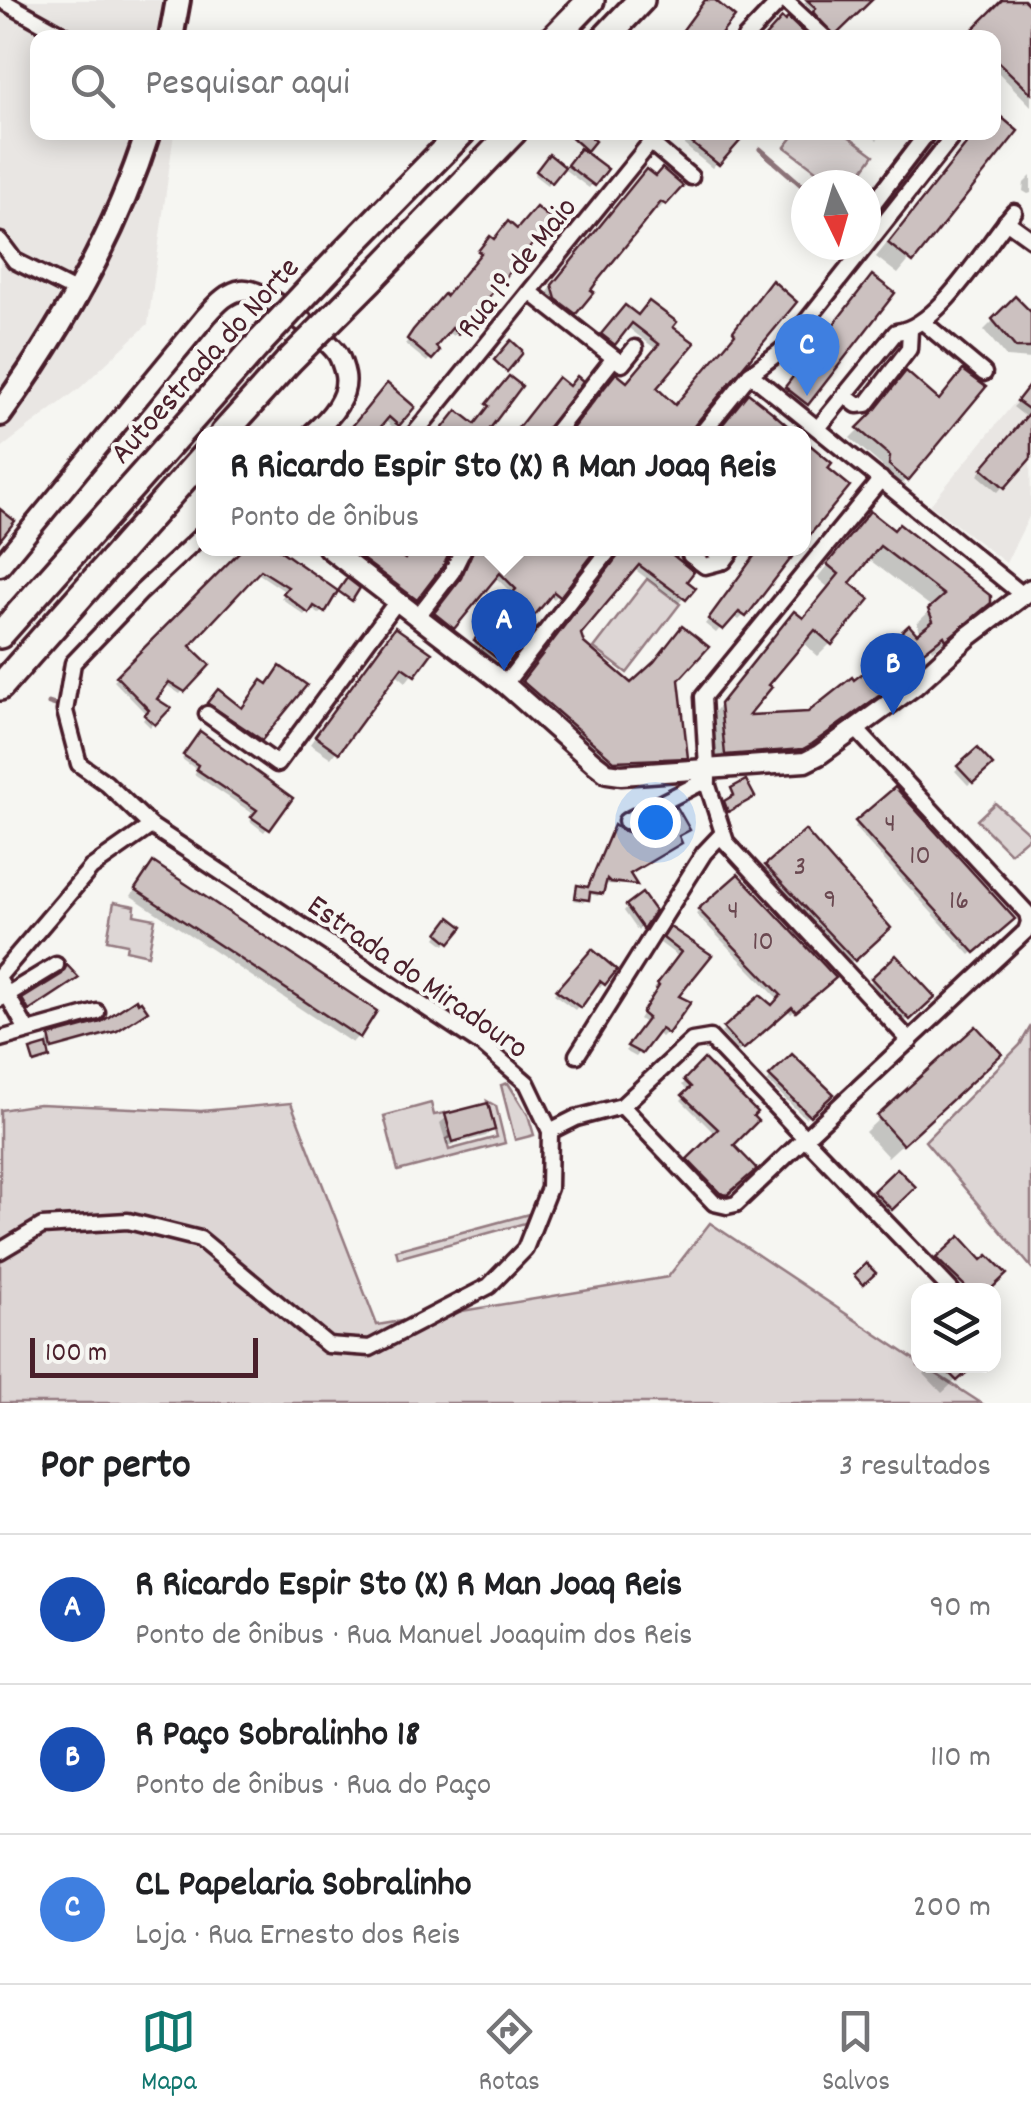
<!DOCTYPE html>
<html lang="pt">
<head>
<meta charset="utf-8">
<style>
	body { margin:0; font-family:Dekko,sans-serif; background:#f6f6f6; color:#202124 }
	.controls { position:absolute; right:30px; bottom:30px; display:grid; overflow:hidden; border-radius:20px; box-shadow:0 5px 25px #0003 }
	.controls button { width:90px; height:90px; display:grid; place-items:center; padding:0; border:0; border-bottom:2px solid #e0e0e0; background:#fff; color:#202124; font:50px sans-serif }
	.compass { position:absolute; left:791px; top:170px; width:90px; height:90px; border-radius:50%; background:#fff; box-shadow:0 5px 25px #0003; rotate:175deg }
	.scale { position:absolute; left:30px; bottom:25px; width:228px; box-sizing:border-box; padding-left:10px; border:5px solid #4a1f2b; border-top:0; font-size:28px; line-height:35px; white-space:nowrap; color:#4a1f2b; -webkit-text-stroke:8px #f6f6f2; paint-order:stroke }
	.you { position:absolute; left:655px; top:822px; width:35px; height:35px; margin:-25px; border:8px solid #fff; border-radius:50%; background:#1a73e8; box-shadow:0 0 0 15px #1a73e833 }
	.badge { display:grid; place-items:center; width:65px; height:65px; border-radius:50%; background:#0f766e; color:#fff; font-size:32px; font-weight:700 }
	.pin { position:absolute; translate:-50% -82px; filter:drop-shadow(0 2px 5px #0008) }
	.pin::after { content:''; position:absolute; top:52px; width:35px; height:30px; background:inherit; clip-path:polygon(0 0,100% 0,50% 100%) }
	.popup { position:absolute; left:196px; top:426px; width:615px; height:130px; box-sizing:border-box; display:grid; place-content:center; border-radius:20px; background:#fff; filter:drop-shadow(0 2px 8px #0005); font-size:32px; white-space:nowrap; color:#757577 }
	.popup b { font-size:38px; color:#202124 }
	.popup::after { content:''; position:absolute; left:50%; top:100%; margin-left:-20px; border:20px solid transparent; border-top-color:#fff }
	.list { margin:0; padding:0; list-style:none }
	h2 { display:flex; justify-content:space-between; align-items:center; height:130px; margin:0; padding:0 40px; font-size:42px }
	h2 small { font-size:32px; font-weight:400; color:#757577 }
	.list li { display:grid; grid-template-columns:65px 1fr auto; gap:30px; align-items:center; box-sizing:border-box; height:150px; padding:0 40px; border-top:2px solid #e0e0e0 }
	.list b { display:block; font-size:38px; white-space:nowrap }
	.list p { margin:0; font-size:32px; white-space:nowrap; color:#757577 }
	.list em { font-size:32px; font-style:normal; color:#757577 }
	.icon { flex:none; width:55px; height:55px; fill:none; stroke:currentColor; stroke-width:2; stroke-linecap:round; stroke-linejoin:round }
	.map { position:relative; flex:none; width:1031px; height:1403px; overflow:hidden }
	.search { position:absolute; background:#fff; box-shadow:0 5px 25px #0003; left:30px; right:30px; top:30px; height:110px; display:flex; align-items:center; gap:25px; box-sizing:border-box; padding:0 35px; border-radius:20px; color:#757577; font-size:38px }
	.sheet { height:580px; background:#fff }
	nav { display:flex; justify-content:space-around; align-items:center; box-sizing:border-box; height:140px; border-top:2px solid #e0e0e0; background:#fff; font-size:28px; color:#757577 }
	nav a { display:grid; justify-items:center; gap:5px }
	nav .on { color:#0f766e }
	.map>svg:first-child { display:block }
</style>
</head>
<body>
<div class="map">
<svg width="1031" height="1403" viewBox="0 0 1031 1403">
	<rect width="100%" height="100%" fill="#f6f6f2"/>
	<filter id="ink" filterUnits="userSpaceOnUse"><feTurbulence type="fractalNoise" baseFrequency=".01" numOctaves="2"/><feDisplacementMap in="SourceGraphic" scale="20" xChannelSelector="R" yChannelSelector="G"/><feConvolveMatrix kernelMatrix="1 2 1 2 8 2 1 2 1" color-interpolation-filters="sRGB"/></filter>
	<g filter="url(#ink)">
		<g fill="#e9e6e3">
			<path d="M0,0h192l-6,37 -148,1v94l136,1 -26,191 -68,64 -80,61z"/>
			<path d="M1029,385l2,128 -25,50 -76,-58z"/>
		</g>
		<g fill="#ddd6d5" stroke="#947a80" stroke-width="2.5">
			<path d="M940,132l6,1 -70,89h-4z"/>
			<path d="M796,133h48l30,22 -22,30h-16l-51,-38z"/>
			<path d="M647,579l33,25 -53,69 -33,-25z"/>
			<path d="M995,803l36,32 -21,18 -33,-33z"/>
			<path d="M114,902l21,4 -1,9 21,4 -7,36 -22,-5 1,-6 -20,-4z"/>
			<path d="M1031,1026v241l-106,-126 95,-96z"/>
			<path d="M508,1083l20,32 6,20 -19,5 -14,-55z"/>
			<path d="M487,1101l9,5 9,37 -107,28 -14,-55 47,-13 3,12 11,-2 6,24 -5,2 3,11 48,-13z"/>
			<path d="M291,1103l86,222 291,-48 42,-54 208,139v4h6l57,37h-981v-293l39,-6 162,7z"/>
			<path d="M529,1214l-4,9 -127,35 -2,-8z"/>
		</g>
		<g fill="#0003" fill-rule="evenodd">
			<path d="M807,0h34l6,21 -17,17 -19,-21 4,-4 -11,-10z"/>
			<path d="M1005,0h16l10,13v93l-37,-38v-30h-26z"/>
			<path d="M994,115l21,16 -117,143 -22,-17 100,-125h18z"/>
			<path d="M746,132l-34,36 -28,-23 8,-10z"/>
			<path d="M867,132h17l-7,8z"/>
			<path d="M580,133l12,8 -10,11 22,18 -15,18 -24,-18 18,-21 -10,-8z"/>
			<path d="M545,161l16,7 -14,17 -13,-10z"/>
			<path d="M1031,176v17l-3,1 -5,-3 1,-8z"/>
			<path d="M640,178l24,26 -6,6 -4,-3 -86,112 -18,-14 -3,-12z"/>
			<path d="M558,228l-17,19 -8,-7 -77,93 -3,3 -7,-5 -14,16 4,4 -9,11 -22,-18 75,-86 -3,-2 13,-16 3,2 24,-10z"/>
			<path d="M872,278l-66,125 -13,14 -20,-16z"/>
			<path d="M768,287l-85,146 -56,-48 30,-35 -31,-24 -17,21 -10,-7 21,-28 53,10 -19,66 21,20 57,-67 -2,-3z"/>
			<path d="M1015,299l16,17v43l-25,-2 -22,-27z"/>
			<path d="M387,387l25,21 -18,20 -11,-9z"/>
			<path d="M1031,390v64l-33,38 -20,-17 49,-57 -14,-11z"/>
			<path d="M869,419l37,61 -8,8 -16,-14v-8l-32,-28z"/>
			<path d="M858,527l118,89 -43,34 -2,-4 -30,23 -34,36 -70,51 -84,10 -4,-47 73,-92 20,-6 27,-33 -12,-10zM867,558l66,50 -16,15 4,10 -4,4 -8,-9 -24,23 5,5 -81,59 -65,3 21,-33 37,-43 16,14 13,-13 16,-60z"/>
			<path d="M248,548l75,63 -4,3 -9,-6 -6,7 -23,-17 5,-6 -30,-20 -69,74 19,19 -26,29 -15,-10 -11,15 13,10 -17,18 -7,-7 4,-5 -33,-34z"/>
			<path d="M356,548l49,14 36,3 -31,38 -60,-46z"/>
			<path d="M469,548h125l-36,47 -4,4 -6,-4 -36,43 7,6 -20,25 -27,-23 42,-51 -20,-19 -46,56 -17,-13 26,-33 13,-27z"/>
			<path d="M616,548h44l23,33 9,7 -13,15 -46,-35 -55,66 4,11 49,41 46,-6 8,77 -4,4 -72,4 -90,-78 97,-125z"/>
			<path d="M764,548l-20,67 -5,5 -7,-5 -16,18 -11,-9z"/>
			<path d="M388,637l40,17 -22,28 -11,-9 -64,85 -21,-14z"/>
			<path d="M304,685l-48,57 -51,-34 13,-15 24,18 26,-24z"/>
			<path d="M197,738l93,61 -26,33 -14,-11 5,-6 -61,-41 3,-4 -15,-11z"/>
			<path d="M977,751l13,14 -22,20 -13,-14z"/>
			<path d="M895,790l117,128 -42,37 -116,-128z"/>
			<path d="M646,826l30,11 -49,38 7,10 -31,-1 -5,12 -10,-2 -4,8 -11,-2 5,-12 9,1 25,-58 39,11 -8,-13z"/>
			<path d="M804,834l83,94 -37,35 -87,-93z"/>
			<path d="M147,871l211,165 -6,7 -221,-147z"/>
			<path d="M738,878l94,100 -41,36 -4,-5 -49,43 -17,-19 39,-34 12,9 7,-8 -83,-86z"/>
			<path d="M627,907l25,4 -14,20 -14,-20z"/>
			<path d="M446,924l2,17 -3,4 -9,-7z"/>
			<path d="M666,934l42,22 -33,41 -9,35 -5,5 -5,-5 -20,25 -11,-6 21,-27 -7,-5 18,-28 -3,-2 25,-32 -19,-14z"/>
			<path d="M896,958l35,39 -36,34 -36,-38z"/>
			<path d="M614,970l-14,17 -5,-3 -20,26 -21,-16 17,-20z"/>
			<path d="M141,1014l-31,21 -64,17v6l-13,4 -3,-9 18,-6 -1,-5 4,-4z"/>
			<path d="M976,1029l10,38 -98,90 -23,-25z"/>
			<path d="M792,1057l39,37 -26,24 -38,-37z"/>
			<path d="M704,1063l26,82 23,24 -32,29 -5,-2 -31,-32 31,-29 -35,-35 8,-8 -7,-7z"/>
			<path d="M447,1117l45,13 -6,6 -39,10 -7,-23z"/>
			<path d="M897,1171l15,16 -26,25 -15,-16z"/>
			<path d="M960,1240l22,23 21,11 -17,16h-24l-28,-27z"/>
			<path d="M932,1366h39l-29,27 -18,-19z"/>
		</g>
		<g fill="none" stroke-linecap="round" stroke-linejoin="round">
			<g stroke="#8e747a" stroke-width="5">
				<path d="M760,149l46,40"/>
				<path d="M837,245l1,4"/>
				<path d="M49,703l9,3"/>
			</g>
		</g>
		<g fill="#ccc1c0" stroke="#4a1f2b" stroke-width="2.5" fill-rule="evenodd">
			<path d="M705,0h10l20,17 -17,21h-41z"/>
			<path d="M807,0h65l-37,36 -22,-24 3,-4z"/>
			<path d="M1002,0h22l7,7v86l-37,-35v-20l-29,-1z"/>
			<path d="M782,18l3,3 3,-3 21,20h-45z"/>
			<path d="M994,111l24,20 -105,132 -25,-20 88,-111h18z"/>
			<path d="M566,132h20l9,9 -8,10z"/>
			<path d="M678,132h70l-29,33z"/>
			<path d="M580,148l28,21 -13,17 -28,-21z"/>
			<path d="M549,154l16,13 -13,16 -16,-12z"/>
			<path d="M662,168l21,18 -17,19 -5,-3 -62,77 -8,11 3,2 -18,22 -20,-15 -4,-14 94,-116 9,7z"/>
			<path d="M536,207l25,20 -14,18 -9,-7 -80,96 -6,-6 -16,19 4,4 -8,9 -25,-21 6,-9 31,-36 2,2 35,-43 -3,-2 12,-15 4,3 14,-18 9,8z"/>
			<path d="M872,275l23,18 -87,112 -23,-18z"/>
			<path d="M772,280l25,22 -103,124 -2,8h-124l48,-61 11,9 32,-38 -27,-21 -17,22 -14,-11 24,-29 13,10 11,-14 28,21 -4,5 22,16 -38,45 18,17 60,-71 -2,-3z"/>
			<path d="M1015,296l16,16v36h-15l-24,-29z"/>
			<path d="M511,340l11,10v4l-15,18 -13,-12z"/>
			<path d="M963,370l23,17 -78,94 -19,-16 1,-9 -33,-28 18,-18 31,-39 33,29z"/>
			<path d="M509,376l13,10 -36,48h-48l19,-24 18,14 14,-18 -3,-2z"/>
			<path d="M577,376l6,5 -38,53h-21l-6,-6 40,-51 11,9z"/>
			<path d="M387,383l28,24 -16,19 -10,-9 -14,17h-29z"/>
			<path d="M1031,383v75l-26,30 -23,-20 49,-57 -14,-10z"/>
			<path d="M748,393l24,19 25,22h-82z"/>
			<path d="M804,440l28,23 -4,5 22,18 -46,56z"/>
			<path d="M0,509l15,12 -15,19z"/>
			<path d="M870,511l24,19 5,-6 92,72v7l-45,37 -2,-4 -41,32 3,3 -23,22 -71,51 -9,5 -78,6 -5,-51 74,-93 9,7 36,-44 -12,-10zM880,546l64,49 -16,14 5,12 -16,13 -8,-9 -13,12 6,6 -48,37 -2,-3 -44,35 -59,3 23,-28 -3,-2 46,-55 17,15 38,-46 -20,-16z"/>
			<path d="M243,548h34l61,43 -13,22 -11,-7 -5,8 -26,-21 5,-6 -27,-17 -71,76 20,19 -25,27 -16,-10 -12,17 14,9 -16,17 -11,-10 5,-5 -33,-34z"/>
			<path d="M355,548h35l15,11 9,-11h38l-9,18 -26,34 -64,-48z"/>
			<path d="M474,548h122l1,1 -37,48 -6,-5 -38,46 7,6 -17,22 -32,-26 42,-51 -16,-16 -46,56 -20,-16 27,-35z"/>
			<path d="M624,548h40l30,24 -7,9 9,7 -10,12 -47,-35 -58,69 3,9 47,40 23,-21 28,-36 27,21 -30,33 9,78 -74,3 -92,-80z"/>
			<path d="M760,548h39l-53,69 -7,-5 -16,18 -15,-11z"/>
			<path d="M347,578l13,10 -8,13 -14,-10z"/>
			<path d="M395,627l37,26 -17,23 -13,-9 -63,86 -24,-17z"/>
			<path d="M280,666l27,19 -45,55 -55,-37 11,-14 24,19 20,-28 6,4z"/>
			<path d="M200,731l93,67 -23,32 -19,-13 6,-7 -61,-41 2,-4 -15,-10z"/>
			<path d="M977,748l16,17 -20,18 -16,-17z"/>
			<path d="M746,780l9,17 -27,15 -4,-11 10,-6 -3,-7z"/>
			<path d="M895,787l120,132 -40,34 -120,-132z"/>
			<path d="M677,807l13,23 -11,6 3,7 -52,31 7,11 -27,-3 -3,-3 -4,15 -13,-2 -1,8 -14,-2 2,-13 11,2 26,-62 7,5 34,11 -11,-17z"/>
			<path d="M805,830l86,98 -36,33 -90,-96z"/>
			<path d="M153,862l224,149 -17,27 -225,-149z"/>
			<path d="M738,874l98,104 -40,34 -4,-5 -49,43 -20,-22 37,-33 12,10 9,-10 -83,-86z"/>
			<path d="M642,893l13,18 -12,18 -17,-24z"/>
			<path d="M450,917l13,10 -13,16 -12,-10z"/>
			<path d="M670,927l42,28 -33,41 12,6 -23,32 -7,-5 -19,25 -15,-8 21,-28 -6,-5 17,-27 -2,-2 24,-32 -18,-14z"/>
			<path d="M592,949l25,21 -12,15 -5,-4 -19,27 -25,-18z"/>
			<path d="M896,955l39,42 -25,23 -39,-42z"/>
			<path d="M67,965l12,13 -50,33 -7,-12 40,-25z"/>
			<path d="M136,999l2,4 3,-2 7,10 -31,20 -65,18 -3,-13 52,-14z"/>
			<path d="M976,1026l26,28 -99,91 -26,-29z"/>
			<path d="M47,1045l3,13 -16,5 -4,-13z"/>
			<path d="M792,1054l42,40 -24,22 -41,-40z"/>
			<path d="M704,1059l53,53 -4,4 5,5 -24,24 23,24 -30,26 -7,-2 -33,-34 31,-30 -36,-34 9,-8 -7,-7z"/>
			<path d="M488,1103l7,27 -42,12 -8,-28z"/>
			<path d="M897,1168l19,19 -24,23 -19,-19z"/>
			<path d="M960,1236l22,24 6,-5 19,19 -17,16h-21l-33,-32z"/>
			<path d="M866,1263l10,10 -13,12 -9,-10z"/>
			<path d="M942,1366h32l-17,15z"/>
		</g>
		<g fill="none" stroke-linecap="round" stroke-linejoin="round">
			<g stroke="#4a1f2b" stroke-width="21">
				<g id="minor">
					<path d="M1,0l68,38"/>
					<path d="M784,0l41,38"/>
					<path d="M745,38l36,-38"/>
					<path d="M650,142l41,35"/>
					<path d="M866,213l62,-81"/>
					<path d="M1006,221l25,18"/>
					<path d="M0,241l15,20 64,32"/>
					<path d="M530,292l92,72 13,-16"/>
					<path d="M923,322l61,51"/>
					<path d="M750,374l274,222"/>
					<path d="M845,396l12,9 10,-1 42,-55 1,-19"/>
					<path d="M818,428l78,-96c44,-5 89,-87 118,-120"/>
					<path d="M415,433l244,-301"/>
					<path d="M555,433l59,-75"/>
					<path d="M702,433l48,-59 36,-27 170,-215"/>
					<path d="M881,479l-178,218 5,89 18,56 184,199"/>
					<path d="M687,548l3,7 15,11 19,-5"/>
					<path d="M711,548l13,13 10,-13"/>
					<path d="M418,616l34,-44 12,-24"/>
					<path d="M505,684l106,-136"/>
					<path d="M207,714l70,50 120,-163"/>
					<path d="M856,729l171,184 2,9 -3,9 -221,207 146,152"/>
					<path d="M626,821l82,-42"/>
					<path d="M0,975l91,-107 60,-42"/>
					<path d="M0,982l27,48"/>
					<path d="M0,999l56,-34"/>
					<path d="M0,1039l97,-27"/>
					<path d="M577,1055l127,-202 18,-19"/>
					<path d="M550,1131l26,-13 46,-12 92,97 13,3 9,-2 69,-66 -95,-100 -18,3 -70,65"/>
					<path d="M0,1251l42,-25 86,-5 72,18 128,106 42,3 119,-62 36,-37 24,-61 1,-57 -23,-48 -43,-37 -333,-220 -45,-43 -27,-19 -14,-53 8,-48 68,-71 63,-59"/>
				</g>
			</g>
			<g stroke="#4a1f2b" stroke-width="25">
				<g id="tertiary">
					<path d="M328,548l177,136 89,79 13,10 14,2 184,-13 14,-7 95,-69 55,-50 62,-47"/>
					<path d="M0,566l206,-250c10,-11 21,-24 36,-26 20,-3 83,46 95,63 3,4 7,16 8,22 4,23 -16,44 -32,58"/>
				</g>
			</g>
			<g stroke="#4a1f2b" stroke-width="30">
				<g id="primary">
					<path d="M171,38l7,-38"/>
					<path d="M0,414c62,-86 116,-180 148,-282"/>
				</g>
			</g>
			<g stroke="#4a1f2b" stroke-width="32">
				<g id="motorway">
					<path d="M554,38l37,-38"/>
					<path d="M605,38l36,-38"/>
					<path d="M346,251l116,-119"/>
					<path d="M375,275l138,-143"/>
					<path d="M224,433l64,-71"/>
					<path d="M0,635l262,-295"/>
					<path d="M0,687l204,-231"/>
				</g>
			</g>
			<use href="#minor" stroke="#f6f6f2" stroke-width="14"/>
			<use href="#tertiary" stroke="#f6f6f2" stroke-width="18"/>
			<use href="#primary" stroke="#f6f6f2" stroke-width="22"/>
			<use href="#motorway" stroke="#f6f6f2" stroke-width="25"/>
			<g stroke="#4a1f2b" stroke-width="32" stroke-linecap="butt">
				<g id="motorway-bridge">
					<path d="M262,340l84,-89"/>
					<path d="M288,362l87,-87"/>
				</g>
			</g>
			<use href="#motorway-bridge" stroke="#f6f6f2" stroke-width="25"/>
		</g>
	</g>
	<g text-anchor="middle" stroke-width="8" stroke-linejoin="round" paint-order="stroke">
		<g font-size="28" fill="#6a4850">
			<text x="890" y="831">4</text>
			<text x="920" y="863">10</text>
			<text x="800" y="874">3</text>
			<text x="830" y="907">9</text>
			<text x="959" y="908">16</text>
			<text x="733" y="918">4</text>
			<text x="763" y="949">10</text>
		</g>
		<g font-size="32" fill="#4a1f2b" stroke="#f6f6f2">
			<text transform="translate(515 266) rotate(-51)" y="11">Rua 1º de Maio</text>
			<text transform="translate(203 359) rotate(-48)" y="11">Autoestrada do Norte</text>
			<text transform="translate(419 975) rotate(35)" y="11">Estrada do Miradouro</text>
		</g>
	</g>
</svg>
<div class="controls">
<button><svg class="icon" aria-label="layers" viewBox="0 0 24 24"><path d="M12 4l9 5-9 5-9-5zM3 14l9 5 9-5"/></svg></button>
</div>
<svg class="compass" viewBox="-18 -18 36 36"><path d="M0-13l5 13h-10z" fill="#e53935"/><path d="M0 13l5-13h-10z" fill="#757577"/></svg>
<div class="scale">100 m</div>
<div class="you"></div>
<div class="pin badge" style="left:504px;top:671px;background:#1a4fb4">A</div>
<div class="popup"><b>R Ricardo Espir Sto (X) R Man Joaq Reis</b>Ponto de ônibus</div>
<div class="pin badge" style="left:893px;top:715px;background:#1a4fb4">B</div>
<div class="pin badge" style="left:807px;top:396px;background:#3f7fe0">C</div>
<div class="search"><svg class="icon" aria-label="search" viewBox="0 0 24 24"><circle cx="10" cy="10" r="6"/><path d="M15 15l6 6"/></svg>Pesquisar aqui</div>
</div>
<section class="sheet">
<h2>Por perto<small>3 resultados</small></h2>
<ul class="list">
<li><span class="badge" style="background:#1a4fb4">A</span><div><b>R Ricardo Espir Sto (X) R Man Joaq Reis</b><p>Ponto de ônibus · Rua Manuel Joaquim dos Reis</p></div><em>90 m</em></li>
<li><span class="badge" style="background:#1a4fb4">B</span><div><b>R Paço Sobralinho 18</b><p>Ponto de ônibus · Rua do Paço</p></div><em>110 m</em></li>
<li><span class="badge" style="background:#3f7fe0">C</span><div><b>CL Papelaria Sobralinho</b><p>Loja · Rua Ernesto dos Reis</p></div><em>200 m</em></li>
</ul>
</section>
<nav>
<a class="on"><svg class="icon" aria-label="map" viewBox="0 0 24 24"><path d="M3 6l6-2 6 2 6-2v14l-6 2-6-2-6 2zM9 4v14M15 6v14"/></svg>Mapa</a>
<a><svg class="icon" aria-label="directions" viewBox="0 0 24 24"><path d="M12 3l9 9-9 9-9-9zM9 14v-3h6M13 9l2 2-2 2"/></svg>Rotas</a>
<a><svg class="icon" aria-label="saved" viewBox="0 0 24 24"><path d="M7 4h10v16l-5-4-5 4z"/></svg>Salvos</a>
</nav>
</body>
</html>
